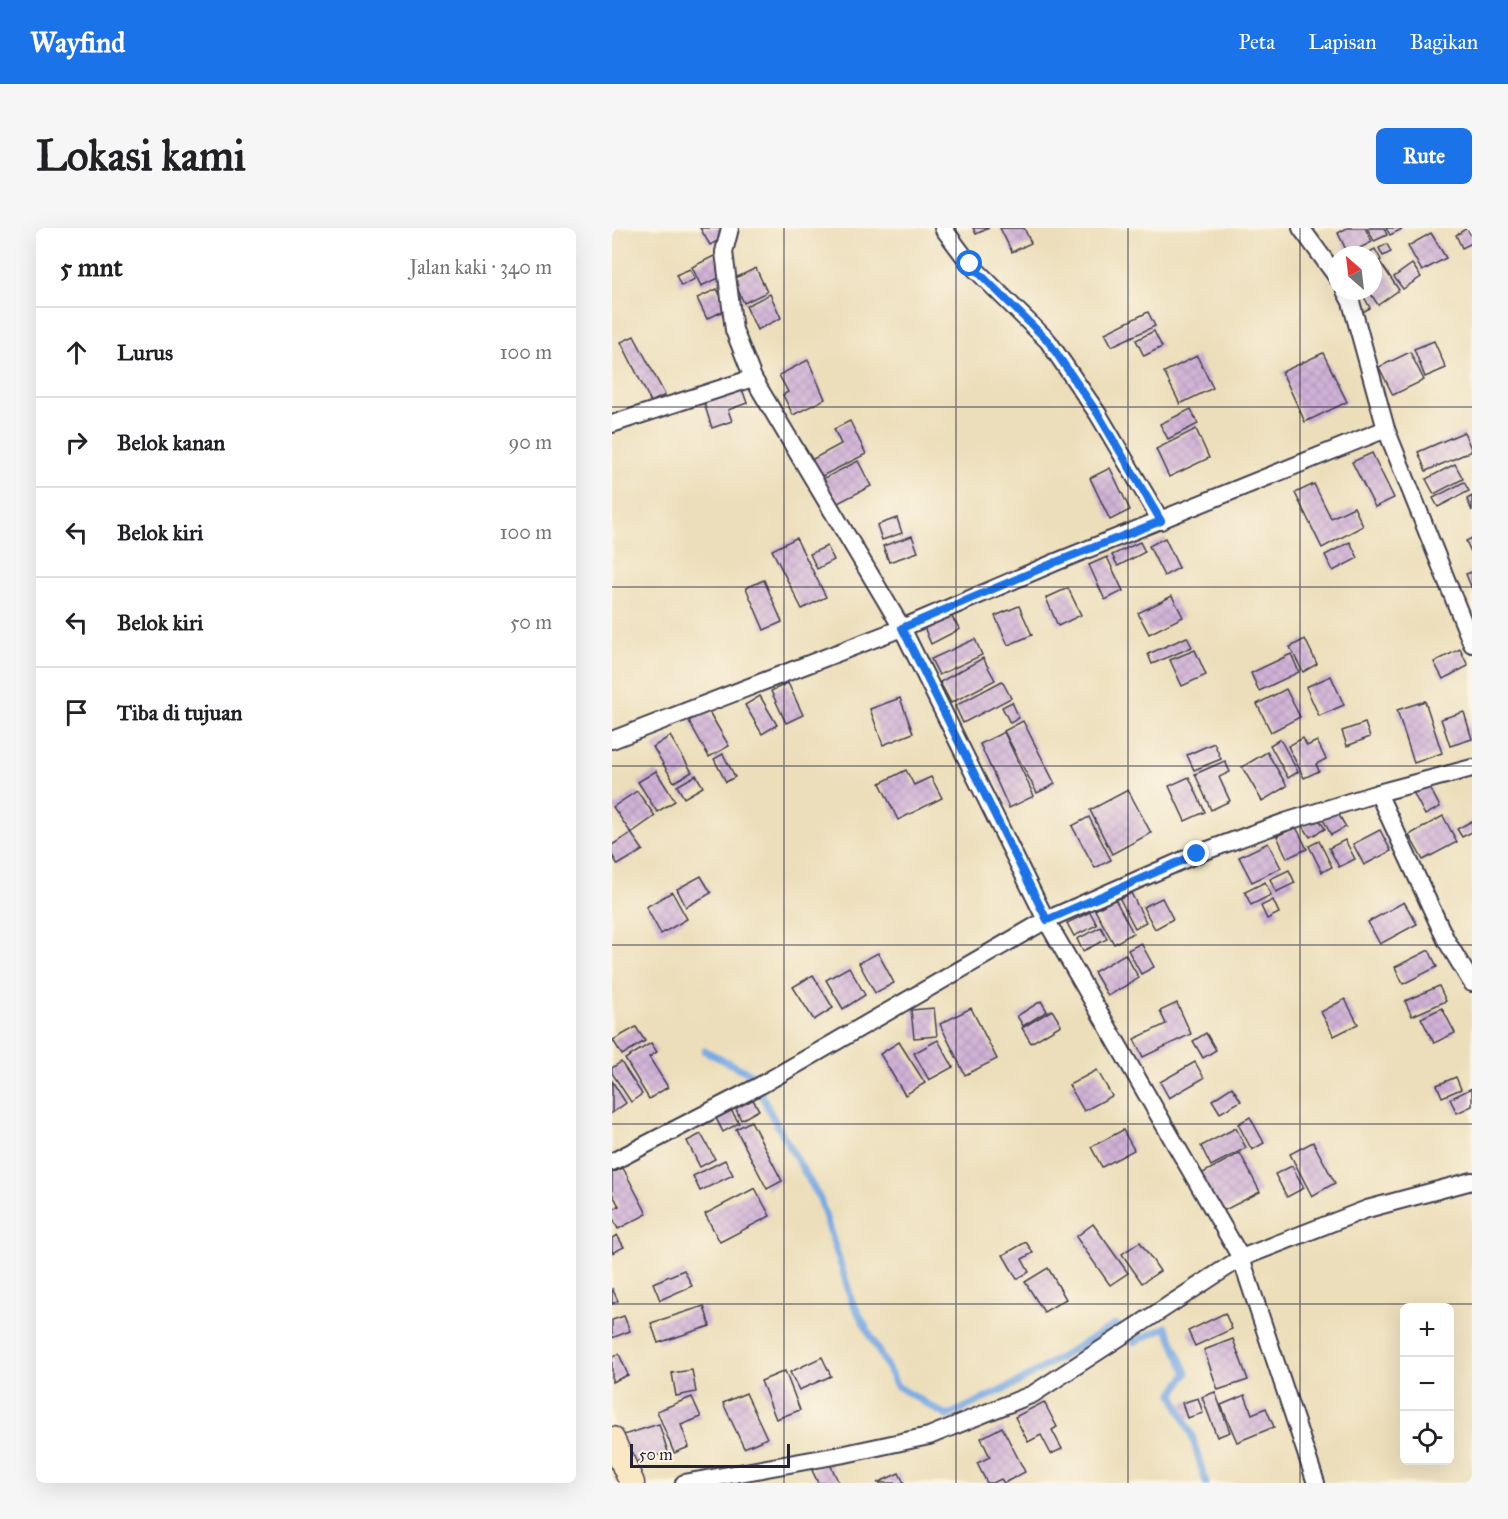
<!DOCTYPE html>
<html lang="id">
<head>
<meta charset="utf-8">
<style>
	body { margin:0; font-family:"IM FELL Great Primer",serif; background:#f6f6f6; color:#202124 }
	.controls { position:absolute; right:18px; bottom:18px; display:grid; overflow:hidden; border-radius:9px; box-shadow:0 6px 24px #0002 }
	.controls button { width:54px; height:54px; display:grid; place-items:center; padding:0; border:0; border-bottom:2px solid #e0e0e0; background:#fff; color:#202124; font:30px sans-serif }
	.compass { position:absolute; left:716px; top:18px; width:54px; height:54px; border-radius:50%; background:#fff; box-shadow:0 6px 24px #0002; rotate:332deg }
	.scale { position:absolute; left:18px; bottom:15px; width:160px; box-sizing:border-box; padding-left:6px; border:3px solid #22223b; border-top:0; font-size:16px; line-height:21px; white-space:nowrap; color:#22223b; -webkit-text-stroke:4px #fcf5e5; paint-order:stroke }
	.stop { position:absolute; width:18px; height:18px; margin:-14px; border:4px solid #1a73e8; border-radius:50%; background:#fff }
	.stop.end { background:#1a73e8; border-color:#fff; box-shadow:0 2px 6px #0008 }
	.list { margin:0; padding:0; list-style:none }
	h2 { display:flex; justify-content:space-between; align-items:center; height:78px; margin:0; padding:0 24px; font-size:26px }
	h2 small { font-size:20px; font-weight:400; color:#757577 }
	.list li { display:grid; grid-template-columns:39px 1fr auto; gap:18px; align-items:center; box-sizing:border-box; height:90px; padding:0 24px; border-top:2px solid #e0e0e0 }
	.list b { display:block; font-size:22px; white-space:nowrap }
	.list em { font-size:20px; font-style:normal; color:#757577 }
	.icon { flex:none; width:33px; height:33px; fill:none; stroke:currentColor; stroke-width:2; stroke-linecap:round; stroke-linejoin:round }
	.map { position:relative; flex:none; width:860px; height:1255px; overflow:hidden; border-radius:9px }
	header { display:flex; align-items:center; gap:36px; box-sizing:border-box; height:84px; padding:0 30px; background:#1a73e8; color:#fff }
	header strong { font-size:28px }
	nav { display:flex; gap:33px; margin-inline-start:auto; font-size:21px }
	.intro { display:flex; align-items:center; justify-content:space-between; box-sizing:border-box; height:144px; padding:0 36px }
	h1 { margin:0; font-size:42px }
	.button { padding:15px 27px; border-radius:9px; background:#1a73e8; color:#fff; font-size:21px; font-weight:700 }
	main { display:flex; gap:36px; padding:0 36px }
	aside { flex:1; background:#fff; border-radius:9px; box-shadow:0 6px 24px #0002 }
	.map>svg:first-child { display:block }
</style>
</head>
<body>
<header>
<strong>Wayfind</strong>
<nav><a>Peta</a><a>Lapisan</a><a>Bagikan</a></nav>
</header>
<div class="intro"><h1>Lokasi kami</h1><a class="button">Rute</a></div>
<main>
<aside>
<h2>5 mnt<small>Jalan kaki · 340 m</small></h2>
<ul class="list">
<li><svg class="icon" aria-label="ahead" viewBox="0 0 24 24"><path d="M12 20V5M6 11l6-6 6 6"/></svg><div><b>Lurus</b></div><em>100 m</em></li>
<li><svg class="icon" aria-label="right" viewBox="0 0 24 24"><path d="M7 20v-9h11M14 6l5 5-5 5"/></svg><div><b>Belok kanan</b></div><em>90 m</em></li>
<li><svg class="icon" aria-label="left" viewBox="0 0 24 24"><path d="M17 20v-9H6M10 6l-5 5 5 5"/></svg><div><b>Belok kiri</b></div><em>100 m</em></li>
<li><svg class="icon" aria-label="left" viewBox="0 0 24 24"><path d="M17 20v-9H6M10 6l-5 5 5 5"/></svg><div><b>Belok kiri</b></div><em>50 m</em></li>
<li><svg class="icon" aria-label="arrive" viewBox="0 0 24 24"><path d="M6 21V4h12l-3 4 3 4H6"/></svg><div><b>Tiba di tujuan</b></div></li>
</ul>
</aside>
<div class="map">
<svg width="860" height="1255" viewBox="0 0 860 1255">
	<defs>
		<pattern id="building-cross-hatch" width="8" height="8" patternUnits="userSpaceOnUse" patternTransform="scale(1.5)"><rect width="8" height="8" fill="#d1b2d7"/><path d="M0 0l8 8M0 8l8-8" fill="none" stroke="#b399b9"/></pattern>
	</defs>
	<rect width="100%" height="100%" fill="#fcf5e5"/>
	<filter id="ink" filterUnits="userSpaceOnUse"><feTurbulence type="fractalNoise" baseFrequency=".0167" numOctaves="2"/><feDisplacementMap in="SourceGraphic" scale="12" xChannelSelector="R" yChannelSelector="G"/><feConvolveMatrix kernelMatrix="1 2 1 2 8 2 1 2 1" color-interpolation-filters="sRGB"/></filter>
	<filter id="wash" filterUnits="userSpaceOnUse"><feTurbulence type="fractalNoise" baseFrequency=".008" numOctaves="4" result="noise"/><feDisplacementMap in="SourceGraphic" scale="24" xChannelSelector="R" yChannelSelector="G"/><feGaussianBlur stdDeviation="1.35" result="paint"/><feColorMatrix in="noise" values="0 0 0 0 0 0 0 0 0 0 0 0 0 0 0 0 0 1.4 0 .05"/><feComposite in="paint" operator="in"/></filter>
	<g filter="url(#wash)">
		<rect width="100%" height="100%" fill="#ecdeba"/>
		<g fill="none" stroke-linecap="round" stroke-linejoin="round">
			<path stroke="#78a9e3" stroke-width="7" d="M93,823l46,23 20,40 49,85 32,102 45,85 50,30 70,-33 99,-59 18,18 32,-15 21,46 -14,21 19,42 14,47"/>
		</g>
		<g id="blocks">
			<g fill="url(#building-cross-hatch)">
				<path d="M88,0h20l5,9 -15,8z"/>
				<path d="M361,0h16l-13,6z"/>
				<path d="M388,0h24l7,15 -19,9z"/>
				<path d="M735,0h18l7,14 -24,12 -10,-21z"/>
				<path d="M755,0h17l3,7 -13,6z"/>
				<path d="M774,0h18l-14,7z"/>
				<path d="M855,0l5,9v6l-10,5 -6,-13z"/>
				<path d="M819,5l15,25 -24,13 -14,-25z"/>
				<path d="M775,16l4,8 -8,4 -4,-8z"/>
				<path d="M763,21l6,11 -8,4v-9h-9z"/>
				<path d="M104,27l10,20 -25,11 -9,-19z"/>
				<path d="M768,34l19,28 -21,15 -9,-14h4v-25z"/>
				<path d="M800,36l9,13 -18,12 -9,-12z"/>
				<path d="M144,40l11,24 -23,11 -11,-24z"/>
				<path d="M78,41l5,10 -14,7 -5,-11z"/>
				<path d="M105,61l10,20 -20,10 -10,-21z"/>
				<path d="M158,66l11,24 -24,12 -11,-24z"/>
				<path d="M751,67l7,13 -9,5 -7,-13z"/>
				<path d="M536,84l7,14 -43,20 -7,-13z"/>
				<path d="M542,103l8,16 -18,9 -8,-16z"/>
				<path d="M22,108l31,59 -14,7 -30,-60z"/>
				<path d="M822,113l12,27 -21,9 -11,-28z"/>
				<path d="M798,124l14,28 -31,15 -14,-28z"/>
				<path d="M711,125l24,49 -42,20 -23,-50z"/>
				<path d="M585,128l16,32 -33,16 -16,-32z"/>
				<path d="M196,132l17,39 -32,16 -10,-20 5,-3 -9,-17z"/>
				<path d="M129,158l6,17 -19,7 4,11 -20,7 -9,-28z"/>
				<path d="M579,181l7,15 -30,15 -8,-15z"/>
				<path d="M238,193l16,33 -46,23 -9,-17 30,-16 -7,-15z"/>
				<path d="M584,201l13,29 -40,19 -13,-28z"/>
				<path d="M852,204l8,19 -46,20 -8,-19z"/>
				<path d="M760,225l22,45 -19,9 -23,-45z"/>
				<path d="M246,233l13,25 -37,19 -13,-25z"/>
				<path d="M843,236l8,15 -29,15 -8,-15z"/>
				<path d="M498,240l20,42 -20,10 -20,-42z"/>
				<path d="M852,254l5,9 -31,16 -5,-9z"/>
				<path d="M702,256l17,34 23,-11 9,19 -41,22 -27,-55z"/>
				<path d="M860,268v15l-5,-12z"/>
				<path d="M285,290l5,15 -20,7 -5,-15z"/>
				<path d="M300,308l6,16 -29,10 -6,-16z"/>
				<path d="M184,310l30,59 -24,12 -30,-59z"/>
				<path d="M553,310l14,30 -15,8 -15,-30z"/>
				<path d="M860,310v16l-6,-13z"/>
				<path d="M528,314l5,10 -27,14 -6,-11z"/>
				<path d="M738,314l8,16 -25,13 -8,-16z"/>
				<path d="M215,318l7,14 -17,9 -7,-15z"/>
				<path d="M495,329l16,34 -18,9 -16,-35z"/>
				<path d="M860,344v17l-6,-15z"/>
				<path d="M152,352l18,42 -18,8 -18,-42z"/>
				<path d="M456,360l13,27 -23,11 -12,-28z"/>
				<path d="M560,368l11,21 -34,17 -11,-21z"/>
				<path d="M407,378l13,29 -24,10 -13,-29z"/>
				<path d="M339,388l9,13 -29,15 -7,-17z"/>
				<path d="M575,409l5,10 -40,17 -4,-10z"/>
				<path d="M363,411l7,16 -43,20 -8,-16z"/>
				<path d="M693,411l12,25 -14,8 -13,-25z"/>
				<path d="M848,421l8,17 -25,13 -9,-17z"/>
				<path d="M583,422l11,25 -24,11 -12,-26z"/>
				<path d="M679,426l8,18 -40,19 -8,-18z"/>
				<path d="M371,430l12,22 -44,23 -11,-21z"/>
				<path d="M719,448l13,29 -25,11 -13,-29z"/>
				<path d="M390,453l9,17 -48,25 -8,-17z"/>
				<path d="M176,455l15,32 -17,8 -15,-32z"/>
				<path d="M674,461l14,28 -29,15 -14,-28z"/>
				<path d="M148,468l17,29 -15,9 -17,-29z"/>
				<path d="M288,470l13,35 -30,12 -13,-36z"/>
				<path d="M813,473l17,52 -28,10 -17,-53z"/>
				<path d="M400,474l7,16 -9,5 -8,-16z"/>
				<path d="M96,482l21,36 -20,11 -20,-36z"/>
				<path d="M852,484l8,27 -22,7 -9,-27z"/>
				<path d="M411,493l32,63 -18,9 -33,-62z"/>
				<path d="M753,495l5,14 -23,9 -5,-15z"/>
				<path d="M392,504l30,64 -25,12 -29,-64z"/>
				<path d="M58,508l22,36 -18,10 -21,-35z"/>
				<path d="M691,510l4,8 10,-5 9,18 -10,5 3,7 -15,7 -16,-32z"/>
				<path d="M668,511l18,33 -10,6 -18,-33z"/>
				<path d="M602,515l7,16 -27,11 -7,-15z"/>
				<path d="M655,524l20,34 -25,15 -20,-34z"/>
				<path d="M111,526l12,23 -9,5 -12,-23z"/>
				<path d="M613,533l5,11 -11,5 11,24 -19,9 -16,-36z"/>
				<path d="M294,542l8,15 17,-8 11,21 -44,22 -18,-37z"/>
				<path d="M44,543l19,30 -18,11 -19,-30z"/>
				<path d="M84,547l7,12 -19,11 -7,-12z"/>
				<path d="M577,549l16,35 -20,9 -16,-35z"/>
				<path d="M816,556l12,23 -15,8 -12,-23z"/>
				<path d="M516,562l23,43 -39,21 -22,-44z"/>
				<path d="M25,563l18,25 -24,17 -18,-26z"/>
				<path d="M724,582l10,17 -15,8 -9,-18z"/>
				<path d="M831,588l14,26 -34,18 -14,-25z"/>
				<path d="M477,589l22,43 -16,8 -23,-42z"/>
				<path d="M706,589l7,12 -15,8 -7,-11z"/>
				<path d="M860,593v11l-10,5 -5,-8z"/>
				<path d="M684,599l11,22 -20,9 -10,-22z"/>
				<path d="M768,602l11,21 -27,14 -11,-21z"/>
				<path d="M19,605l12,17 -25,15 -6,-10v-10z"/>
				<path d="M733,612l10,19 -16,8 -10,-19z"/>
				<path d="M707,613l13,26 -10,5 -13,-26z"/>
				<path d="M656,615l13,25 -29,14 -13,-25z"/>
				<path d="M677,642l6,13 -19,9 -6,-13z"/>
				<path d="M89,648l10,17 -25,14 -9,-18z"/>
				<path d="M653,654l6,13 -20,10 -6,-13z"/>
				<path d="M60,664l15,27 -26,15 -15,-27z"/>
				<path d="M519,665l15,29 -11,6 -15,-29z"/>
				<path d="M550,670l11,21 -18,10 -12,-22z"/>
				<path d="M503,671l18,34 -19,11 -19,-34z"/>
				<path d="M661,672l6,13 -12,6 -6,-13z"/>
				<path d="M792,674l13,22 -37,20 -12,-22z"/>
				<path d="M478,684l7,13 -23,11 -7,-13z"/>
				<path d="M489,699l6,12 -24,12 -6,-12z"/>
				<path d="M529,715l13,24 -13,7 -13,-24z"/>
				<path d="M817,722l8,17 -34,17 -8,-17z"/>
				<path d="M266,725l16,30 -19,10 -16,-30z"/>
				<path d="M513,726l14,24 -31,18 -14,-24z"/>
				<path d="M237,739l16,28 -22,14 -17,-29z"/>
				<path d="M201,747l20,33 -19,12 -21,-33z"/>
				<path d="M827,758l7,15 -34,15 -7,-15z"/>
				<path d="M733,771l13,25 -24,12 -13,-24z"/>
				<path d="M429,773l6,10 -24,15 -6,-10z"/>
				<path d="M565,775l14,31 -48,23 -9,-18 32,-15 -6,-13z"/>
				<path d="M322,780l3,28 -23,2 -3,-28z"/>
				<path d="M359,780l26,51 -32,16 -25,-51z"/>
				<path d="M830,780l13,25 -21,10 -13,-25z"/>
				<path d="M440,782l9,15 -30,18 -9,-15z"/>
				<path d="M24,799l9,14 -23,14 -9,-15z"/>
				<path d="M594,805l10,17 -13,8 -10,-17z"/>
				<path d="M326,812l15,27 -24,13 -15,-27z"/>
				<path d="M287,814l26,41 -20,12 -25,-41z"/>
				<path d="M39,815l6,9 -8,5 19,30 -19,12 -24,-40z"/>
				<path d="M9,834l21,32 -11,8 -19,-29v-5z"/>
				<path d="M583,834l9,16 -35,20 -9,-16z"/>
				<path d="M485,842l15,26 -28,15 -15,-26z"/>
				<path d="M844,849l5,12 -19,8 -5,-12z"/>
				<path d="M0,853l14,22 -14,10z"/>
				<path d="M620,859l9,14 -21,12 -8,-13z"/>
				<path d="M860,860v18l-15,7 -7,-14z"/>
				<path d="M140,870l7,12 -18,10 -6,-13z"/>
				<path d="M119,882l8,13 -16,9 -7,-14z"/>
				<path d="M638,889l14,26 -12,7 -14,-26z"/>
				<path d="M139,893l31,60 -15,8 -31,-60z"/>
				<path d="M624,900l10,20 -35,18 -10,-20z"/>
				<path d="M511,902l11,20 -32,17 -11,-20z"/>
				<path d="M89,906l14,25 -15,8 -13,-26z"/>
				<path d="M701,914l22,41 -23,13 -22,-42z"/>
				<path d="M628,925l20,39 -39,20 -20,-38z"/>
				<path d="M113,932l8,15 -33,16 -7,-15z"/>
				<path d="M680,938l12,22 -17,9 -12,-23z"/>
				<path d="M11,940l24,46 -29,15 -6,-13v-6l7,-4 -7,-13v-20z"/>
				<path d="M143,960l15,28 -50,26 -15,-28z"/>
				<path d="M481,996l35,49 -18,12 -34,-48z"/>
				<path d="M5,1007l7,12 -12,6v-15z"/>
				<path d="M414,1014l7,11 -11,6 7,13 -12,7 -14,-24z"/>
				<path d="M528,1014l20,29 -18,12 -20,-29z"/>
				<path d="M436,1040l18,31 -22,13 -19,-30z"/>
				<path d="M72,1042l8,16 -32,14 -7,-17z"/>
				<path d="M0,1060l6,13 -6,3z"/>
				<path d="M92,1078l6,20 -52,17 -7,-20z"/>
				<path d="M613,1085l7,16 -37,17 -7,-15z"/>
				<path d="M12,1088l6,15 -18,7v-18z"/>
				<path d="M621,1111l15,41 -30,10 -14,-40z"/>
				<path d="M7,1126l9,21 -16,7v-25z"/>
				<path d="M210,1129l9,19 -32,14 -9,-18z"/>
				<path d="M80,1142l4,22 -20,4 -4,-23z"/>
				<path d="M173,1143l15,39 -24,9 -15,-38z"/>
				<path d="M603,1164l15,40 -13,5 -15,-40z"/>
				<path d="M134,1165l21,45 -23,10 -21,-45z"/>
				<path d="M633,1167l7,19 14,-6 8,19 -37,15 -16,-37z"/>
				<path d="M80,1169l9,20 -20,8 8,22 -15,6 -17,-42z"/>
				<path d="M586,1170l5,15 -16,5 -5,-15z"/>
				<path d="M432,1174l13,25 -5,3 10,19 -11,5 -10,-19 -13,7 -13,-25z"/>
				<path d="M47,1196l9,28 -42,13 -9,-28z"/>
				<path d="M390,1199l23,45 -21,11 -3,-4 -8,4h-6l-10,-20 13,-6 -9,-19z"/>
				<path d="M217,1234l10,21h-21l-6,-13z"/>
				<path d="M287,1245l5,10h-27z"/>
			</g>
		</g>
	</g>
	<g filter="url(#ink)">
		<use href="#blocks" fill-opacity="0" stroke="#403e4e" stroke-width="1.5"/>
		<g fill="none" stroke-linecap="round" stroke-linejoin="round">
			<g stroke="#403e4e" stroke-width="20">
				<g id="street">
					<path d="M118,0l-6,24 10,78 19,48 149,250 144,292 195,338 75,225"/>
					<path d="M331,0l27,36 78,77 50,73 63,107"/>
					<path d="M689,0l36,49"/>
					<path d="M733,63l6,11 35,127 86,215"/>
					<path d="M0,196l141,-46"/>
					<path d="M0,512l290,-112 154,-66 330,-133"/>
					<path d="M766,565l68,147 26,43"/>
					<path d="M0,934l149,-77 285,-165 151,-66 88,-32 93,-29 94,-25"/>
					<path d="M72,1255l161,-29 84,-18 104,-42 208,-136 126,-49 105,-28"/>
				</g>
			</g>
			<g stroke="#403e4e" stroke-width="27">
				<path id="secondary" d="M0,1211l20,44"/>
			</g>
			<use href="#street" stroke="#fff" stroke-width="16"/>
			<use href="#secondary" stroke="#fae7c3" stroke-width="24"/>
		</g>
	</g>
	<g fill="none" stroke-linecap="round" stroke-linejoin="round" filter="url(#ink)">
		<path stroke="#1a73e8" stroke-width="8" d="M358,36l78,77 50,73 63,107 -105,41 -154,66 145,292 150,-66"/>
	</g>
	<path fill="none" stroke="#22223b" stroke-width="1.5" stroke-opacity="0.55" d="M172,0v1255M344,0v1255M516,0v1255M688,0v1255M0,179h860M0,359h860M0,538h860M0,717h860M0,896h860M0,1076h860"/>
</svg>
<div class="controls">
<button>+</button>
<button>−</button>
<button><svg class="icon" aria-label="locate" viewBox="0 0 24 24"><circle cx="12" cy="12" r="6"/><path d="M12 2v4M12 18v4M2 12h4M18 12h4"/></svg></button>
</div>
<svg class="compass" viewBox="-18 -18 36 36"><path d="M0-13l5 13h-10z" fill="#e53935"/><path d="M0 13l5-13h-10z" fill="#757577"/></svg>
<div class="scale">50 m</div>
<div class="stop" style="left:358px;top:36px"></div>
<div class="stop end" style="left:585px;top:626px"></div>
</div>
</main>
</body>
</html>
